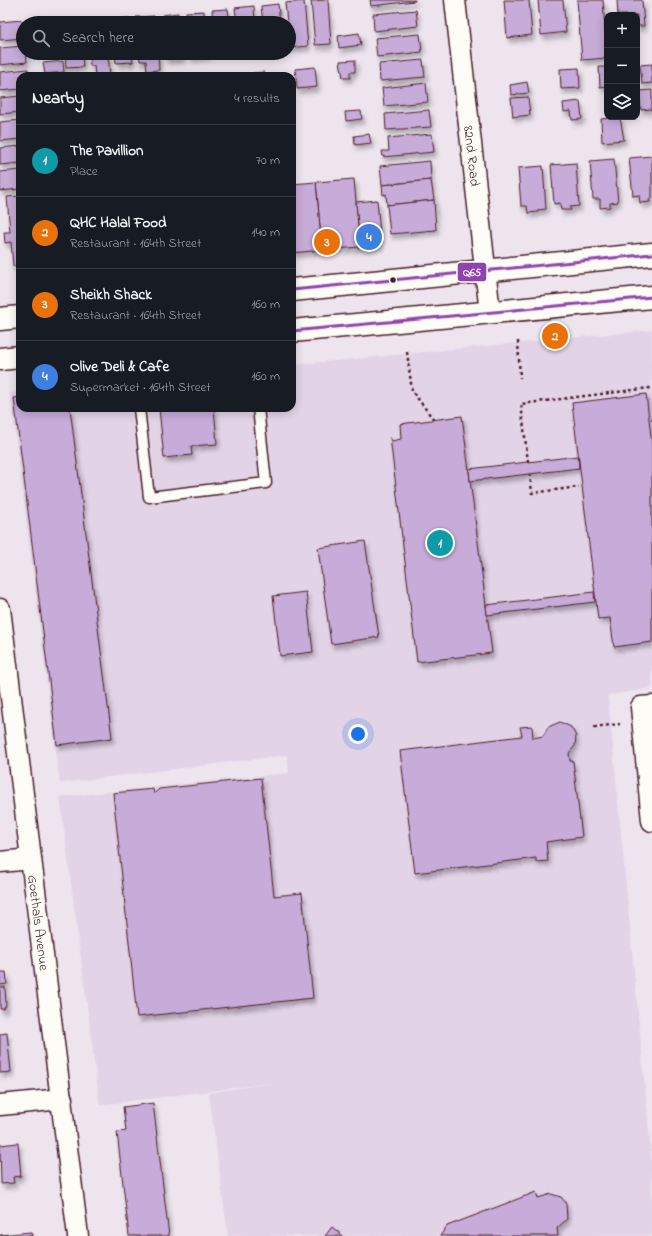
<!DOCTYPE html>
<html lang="en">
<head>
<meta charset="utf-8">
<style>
	body { margin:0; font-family:"Indie Flower",sans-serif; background:#20242c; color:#f1f3f6 }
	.controls { position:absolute; right:12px; top:12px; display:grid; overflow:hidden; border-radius:8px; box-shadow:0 2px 10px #0003 }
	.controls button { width:36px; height:36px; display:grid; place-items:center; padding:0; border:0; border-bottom:1px solid #363941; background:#171b24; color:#f1f3f6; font:20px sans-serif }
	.you { position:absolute; left:358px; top:734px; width:14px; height:14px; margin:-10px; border:3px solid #fff; border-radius:50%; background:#1a73e8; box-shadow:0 0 0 6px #1a73e833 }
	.badge { display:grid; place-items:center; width:26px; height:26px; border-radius:50%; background:#d1495b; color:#fff; font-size:13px; font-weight:700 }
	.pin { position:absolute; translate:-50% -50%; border:2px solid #fff; box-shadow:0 1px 4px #0006 }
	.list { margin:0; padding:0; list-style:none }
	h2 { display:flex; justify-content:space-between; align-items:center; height:52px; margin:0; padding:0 16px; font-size:17px }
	h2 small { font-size:13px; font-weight:400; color:#9ea1a6 }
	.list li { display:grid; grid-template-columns:26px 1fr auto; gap:12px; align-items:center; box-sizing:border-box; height:72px; padding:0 16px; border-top:1px solid #363941 }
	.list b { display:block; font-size:15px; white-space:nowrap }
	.list p { margin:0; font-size:13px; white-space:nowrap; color:#9ea1a6 }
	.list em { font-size:13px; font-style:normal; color:#9ea1a6 }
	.icon { flex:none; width:22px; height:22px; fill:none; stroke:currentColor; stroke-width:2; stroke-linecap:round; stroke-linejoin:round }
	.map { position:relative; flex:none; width:652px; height:1236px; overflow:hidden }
	.search { position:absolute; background:#171b24; box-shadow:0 2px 10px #0003; left:16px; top:16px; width:280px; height:44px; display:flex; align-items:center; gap:10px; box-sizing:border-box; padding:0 14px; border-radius:22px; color:#9ea1a6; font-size:15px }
	.panel { position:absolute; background:#171b24; box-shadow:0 2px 10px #0003; left:16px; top:72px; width:280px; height:340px; border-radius:12px }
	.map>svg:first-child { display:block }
</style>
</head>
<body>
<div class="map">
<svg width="652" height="1236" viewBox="0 0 652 1236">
	<defs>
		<filter id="shadow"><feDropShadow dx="2.5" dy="4.5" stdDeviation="2" flood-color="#0004"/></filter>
	</defs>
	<rect width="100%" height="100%" fill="#ede4ee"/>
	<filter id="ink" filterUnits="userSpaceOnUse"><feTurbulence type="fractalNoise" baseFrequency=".025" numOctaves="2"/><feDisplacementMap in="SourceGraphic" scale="8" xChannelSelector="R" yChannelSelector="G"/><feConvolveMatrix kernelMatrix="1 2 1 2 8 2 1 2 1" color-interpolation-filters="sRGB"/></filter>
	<g filter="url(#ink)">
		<path fill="#e2d3e7" d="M652,330v358l-44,7 44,468v73h-424l-19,-143 70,-11 -179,23 -40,-308 229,-24 -2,-18 -227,28 -50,-390 10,-1v16h272v-43z"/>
		<g fill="#c7abd8" stroke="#4a1f2b" filter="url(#shadow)">
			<path d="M328,0l3,44 -16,1 -4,-44z"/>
			<path d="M370,0h45v1l-44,5z"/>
			<path d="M504,0h25l3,35 -25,3z"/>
			<path d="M538,0h25l3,32 -25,3z"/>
			<path d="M577,0h26l4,58 -25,2z"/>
			<path d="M617,0h25l2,26h-7v-11h-19z"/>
			<path d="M304,1l4,45 -19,2v-25h-2l-2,-20z"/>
			<path d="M278,4l2,19h-17l-2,-17z"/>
			<path d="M254,6l1,17h-18l-2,-15z"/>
			<path d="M228,9l2,14h-17l-1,-13z"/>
			<path d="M416,10l2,16 -44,5 -1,-17z"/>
			<path d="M204,11l1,12h-18l-1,-11z"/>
			<path d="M178,13l1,10h-16l-1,-8z"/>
			<path d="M154,16l1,7h-18l-1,-6z"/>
			<path d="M129,18v5h-17v-4z"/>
			<path d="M22,20l1,18 -23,2v-18z"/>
			<path d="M105,20v3h-18v-2z"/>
			<path d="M359,33l2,12 -22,3 -1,-12z"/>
			<path d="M420,34l2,18 -45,5 -2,-19z"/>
			<path d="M23,46v7h3l1,9 -27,3v-17z"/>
			<path d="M65,53h17l1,14 -17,1z"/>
			<path d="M89,53h19l2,23h-15l-1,-10h-4z"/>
			<path d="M115,53h17l1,9 -17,1z"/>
			<path d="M139,53h19l1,17 -12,1 -1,-10h-6z"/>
			<path d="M165,53h17v5l-16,1z"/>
			<path d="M190,53h18v2l-18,2z"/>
			<path d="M355,60v12h-5v6h-7l-3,-17z"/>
			<path d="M423,60l2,17 -45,4 -1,-17z"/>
			<path d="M63,61l1,11 -19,2 -2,-11z"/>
			<path d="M652,64v19l-10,1 -2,-19z"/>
			<path d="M315,67l2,20 -20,2 -2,-20z"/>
			<path d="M599,67h8v19l-7,1z"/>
			<path d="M579,68l1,20 -19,1 -1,-20z"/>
			<path d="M28,69l1,7h-9v13l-20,2v-19z"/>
			<path d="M264,72l1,4h-11l-1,-3z"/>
			<path d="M527,82l2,11 -18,2 -1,-10z"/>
			<path d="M426,83l2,19 -44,4 -2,-18z"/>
			<path d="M652,90v19l-11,1 -2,-19z"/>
			<path d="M20,96v16l-20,2v-16z"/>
			<path d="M528,97l2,18 -17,2 -2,-19z"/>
			<path d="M580,101l2,18 -10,1 -1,-9 -7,1 -1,-9z"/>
			<path d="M429,110l2,17 -45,3 -1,-16z"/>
			<path d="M361,111l1,8 -16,2 -1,-9z"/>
			<path d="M620,117l4,23 -22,2 -1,-23z"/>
			<path d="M20,120v19l-20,2v-19z"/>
			<path d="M369,134l2,9 -16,2 -1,-9z"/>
			<path d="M432,134l2,18 -51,5 -1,-6h7l-1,-13z"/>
			<path d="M20,146v17l-20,2v-17z"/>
			<path d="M652,156v42l-3,1 1,3 -10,1 -1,-8 -6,1 -4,-38z"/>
			<path d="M614,159l4,43 -8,1v4l-10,1v-9h-7l-3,-38z"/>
			<path d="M430,161l1,19 -49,5 -2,-19z"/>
			<path d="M576,163l3,43 -9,1 1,3h-10l-1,-7 -6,1 -3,-39z"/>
			<path d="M543,166l3,43 -8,1v2l-10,1 -1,-7h-6l-3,-38z"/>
			<path d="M20,170v19l-20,2v-19z"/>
			<path d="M354,179l6,68 -38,3 -6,-68z"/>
			<path d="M431,180l3,20 -47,5 -1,-11 -3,1 -1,-10z"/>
			<path d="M316,182l6,68 -30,3v-69z"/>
			<path d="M20,196v69l-7,1 -2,-24 -6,1 -1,-11h6l-3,-35z"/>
			<path d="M377,200l4,45 -21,2 -4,-45z"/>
			<path d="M434,200l2,30 -46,4 -3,-29z"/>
			<path d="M646,394l6,51v197l-38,5 -4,-29 -12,1 -26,-216z"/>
			<path d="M20,397v11h50l42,330 -55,7 -43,-347z"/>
			<path d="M159,408h55l3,36 -26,2 1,9 -28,3z"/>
			<path d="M462,416l30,237 -75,9 -27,-225 2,4 9,-2 -1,-15z"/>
			<path d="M578,456l1,12 -109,13 -1,-12z"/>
			<path d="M365,541l14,96 -48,7 -13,-96z"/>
			<path d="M306,592l7,60 -33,4 -7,-60z"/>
			<path d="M594,592l1,10 -108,13 -1,-10z"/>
			<path d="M560,722l11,5 5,9 -1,10 -6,7 1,8h3l9,76 -36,5 2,19 -12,1v-4l-121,15 -15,-122 122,-15 -2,-9 12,-1 1,12 10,-2 5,-9z"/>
			<path d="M261,778l13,118 28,-3 11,105 -176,19 -24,-224 40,-4 1,5 5,-5z"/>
			<path d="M0,972h6l1,12 -7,1z"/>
			<path d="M0,987h5l1,18 -2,4h-4z"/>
			<path d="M7,1033l4,39 -11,1v-39z"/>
			<path d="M153,1103l16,133h-40l-12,-104 9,-1 -3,-24z"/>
			<path d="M18,1143l3,33 -8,1 1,6 -13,1 -1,-39z"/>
			<path d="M536,1192l2,6 13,-4 10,3 5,6 1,16 -10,9 1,8h-118l7,-10z"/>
			<path d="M332,1227l11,9h-18z"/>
			<path d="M31,1232l1,4h-32v-1z"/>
		</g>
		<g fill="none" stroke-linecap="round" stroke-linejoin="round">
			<g stroke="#4a1f2b" stroke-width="13">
				<path id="lane" d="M139,408l10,89 117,-14 -8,-75"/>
			</g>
			<g stroke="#4a1f2b" stroke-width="23">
				<g id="street">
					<path id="s1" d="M455,0l35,313"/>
					<path id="s2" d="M0,609l78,627"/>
					<path d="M652,706l-11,1 11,114"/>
					<path d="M0,862l31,-3"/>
					<path d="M0,1105l62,-6"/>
				</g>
			</g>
			<g stroke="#4a1f2b" stroke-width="25">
				<g id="secondary">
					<path d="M292,290l360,-36"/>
					<path d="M0,319l20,-2"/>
					<path d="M292,331l360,-34"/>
					<path d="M0,359l20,-2"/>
				</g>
			</g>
			<g stroke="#4a1f2b" stroke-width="2.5" stroke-dasharray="3 3" stroke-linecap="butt">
				<path d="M518,341l2,37"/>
				<path d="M407,352l5,39 22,29"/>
				<path d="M651,419h1"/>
				<path d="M528,462l-7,-58 128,-16 3,1"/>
				<path d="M530,474l2,19 47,-6"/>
				<path d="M594,727l26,-3"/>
			</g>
			<use href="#lane" stroke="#fdfcf7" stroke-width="10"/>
			<use href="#street" stroke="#fdfcf7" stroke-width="20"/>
			<use href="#secondary" stroke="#fdfcf7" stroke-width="22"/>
			<g stroke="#fdfcf7" stroke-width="6">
				<g id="bus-1">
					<path d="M292,290l360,-36"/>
					<path d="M292,331l360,-34"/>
				</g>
			</g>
			<use href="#bus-1" stroke="#8e44ad" stroke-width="3"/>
		</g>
	</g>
	<circle fill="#4a1f2b" stroke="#fdfcf7" stroke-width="1.5" cx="393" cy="280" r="3.5"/>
	<g text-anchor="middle" stroke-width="4" stroke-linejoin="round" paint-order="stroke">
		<g font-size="14" fill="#4a1f2b" stroke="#fdfcf7">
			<text dy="5" stroke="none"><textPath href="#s1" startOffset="157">82nd Road</textPath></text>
			<text dy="5" stroke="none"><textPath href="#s2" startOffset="316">Goethals Avenue</textPath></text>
		</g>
	</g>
	<rect stroke="#fdfcf7" stroke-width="1.5" x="457" y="262" width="30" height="20" rx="4" fill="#8e44ad"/>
	<g font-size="11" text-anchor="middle" font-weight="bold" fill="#fff">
		<text x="472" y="276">Q65</text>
	</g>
</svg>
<div class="controls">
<button>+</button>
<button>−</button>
<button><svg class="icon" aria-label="layers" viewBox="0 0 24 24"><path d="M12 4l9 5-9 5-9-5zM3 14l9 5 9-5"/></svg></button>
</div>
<div class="you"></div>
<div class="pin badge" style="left:440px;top:543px;background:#0f9aa8">1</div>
<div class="pin badge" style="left:555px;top:336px;background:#e8710a">2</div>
<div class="pin badge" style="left:327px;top:242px;background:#e8710a">3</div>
<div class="pin badge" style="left:369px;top:237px;background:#3f7fe0">4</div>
<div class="search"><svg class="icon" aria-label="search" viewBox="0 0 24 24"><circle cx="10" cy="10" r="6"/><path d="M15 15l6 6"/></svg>Search here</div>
<section class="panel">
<h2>Nearby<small>4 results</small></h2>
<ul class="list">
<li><span class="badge" style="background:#0f9aa8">1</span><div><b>The Pavillion</b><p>Place</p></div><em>70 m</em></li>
<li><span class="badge" style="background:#e8710a">2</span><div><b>QHC Halal Food</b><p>Restaurant · 164th Street</p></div><em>140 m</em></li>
<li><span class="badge" style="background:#e8710a">3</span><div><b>Sheikh Shack</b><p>Restaurant · 164th Street</p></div><em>160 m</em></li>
<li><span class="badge" style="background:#3f7fe0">4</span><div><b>Olive Deli &amp; Cafe</b><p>Supermarket · 164th Street</p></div><em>160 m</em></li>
</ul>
</section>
</div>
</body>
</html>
